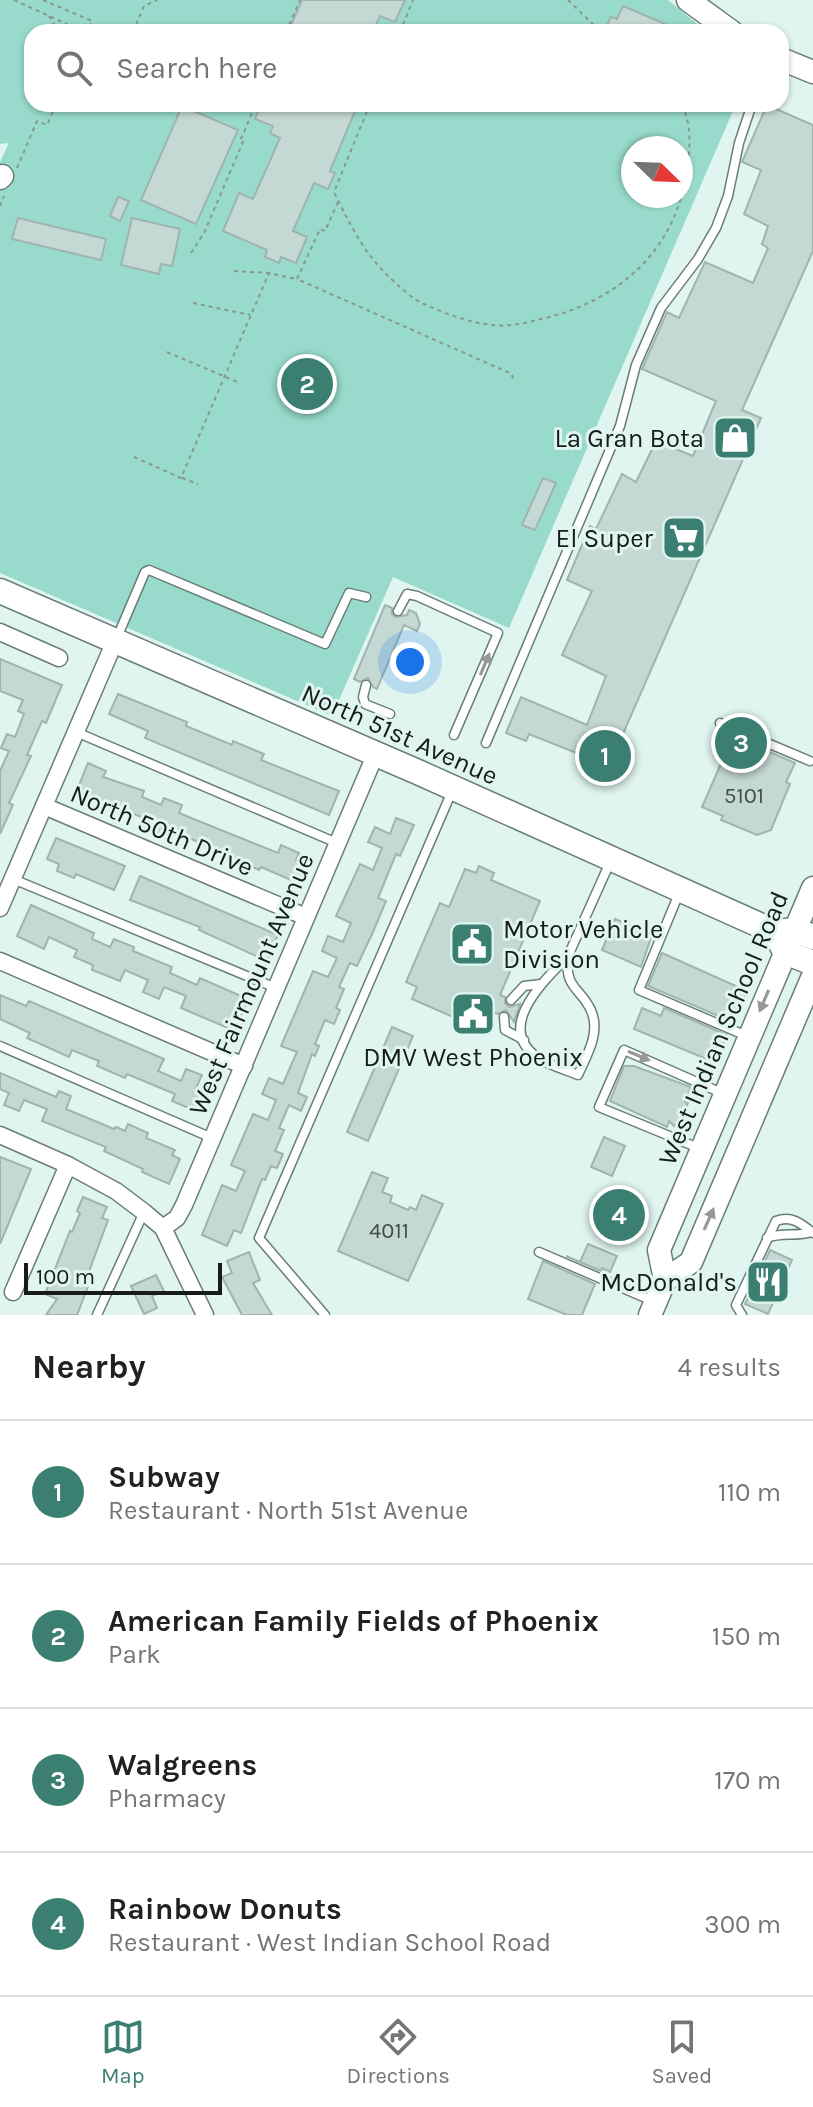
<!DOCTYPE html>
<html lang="en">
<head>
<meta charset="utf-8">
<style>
	body { margin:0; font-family:Karla,sans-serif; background:#f6f6f6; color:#202124 }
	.compass { position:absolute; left:621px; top:136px; width:72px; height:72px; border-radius:50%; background:#fff; box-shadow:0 2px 6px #0004; rotate:113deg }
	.scale { position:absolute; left:24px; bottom:20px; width:198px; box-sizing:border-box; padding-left:8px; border:4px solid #151c1b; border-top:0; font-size:22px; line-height:28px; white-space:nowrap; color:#151c1b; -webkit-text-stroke:6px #e0f5f0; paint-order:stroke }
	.you { position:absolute; left:410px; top:662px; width:28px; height:28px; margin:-20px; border:6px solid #fff; border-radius:50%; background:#1a73e8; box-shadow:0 0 0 12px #1a73e833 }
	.badge { display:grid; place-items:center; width:52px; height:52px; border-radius:50%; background:#3b7f72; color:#fff; font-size:26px; font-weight:700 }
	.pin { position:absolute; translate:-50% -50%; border:4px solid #fff; box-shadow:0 2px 8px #0006 }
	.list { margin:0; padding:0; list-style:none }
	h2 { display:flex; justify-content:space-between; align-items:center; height:104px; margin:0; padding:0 32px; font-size:34px }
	h2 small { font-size:26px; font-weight:400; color:#757577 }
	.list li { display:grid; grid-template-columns:52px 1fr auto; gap:24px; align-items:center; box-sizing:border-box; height:144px; padding:0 32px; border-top:2px solid #e0e0e0 }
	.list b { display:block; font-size:30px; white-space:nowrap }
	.list p { margin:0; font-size:26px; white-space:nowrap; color:#757577 }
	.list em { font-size:26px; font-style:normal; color:#757577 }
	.icon { flex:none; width:44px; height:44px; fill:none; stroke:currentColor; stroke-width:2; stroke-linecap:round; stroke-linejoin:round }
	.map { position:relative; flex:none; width:813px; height:1315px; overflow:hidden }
	.search { position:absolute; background:#fff; box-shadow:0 2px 6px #0004; left:24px; right:24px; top:24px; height:88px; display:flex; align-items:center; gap:20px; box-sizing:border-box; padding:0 28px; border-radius:24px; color:#757577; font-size:30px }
	.sheet { height:680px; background:#fff }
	nav { display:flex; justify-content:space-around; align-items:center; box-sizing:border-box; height:112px; border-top:2px solid #e0e0e0; background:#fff; font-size:22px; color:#757577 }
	nav a { display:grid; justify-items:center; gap:4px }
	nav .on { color:#3b7f72 }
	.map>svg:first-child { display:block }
</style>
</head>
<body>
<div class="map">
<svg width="813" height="1315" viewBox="0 0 813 1315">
	<rect width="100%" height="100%" fill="#e0f5f0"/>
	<path fill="#98dbcc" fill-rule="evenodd" d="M0,0h668l39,32h-675v72h704l-227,524 -116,-51 -61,139 -332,-143v-411l8,-17 -1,-2 -7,1zM633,148h48v48h-48z"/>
	<g fill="#c5d9d4" stroke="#a0b4af" stroke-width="2">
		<path d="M302,0h103l-10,22 -15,-6 -7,16h-85z"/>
		<path d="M623,6l61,26h-67l-11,-5 5,-10 6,2z"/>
		<path d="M261,104h97l-28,67 5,2 -7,16 -14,-6 -21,48 14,6 -11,26 -15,-6 -2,6 -14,-6 2,-7 -44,-19 16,-38 14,6 27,-61 -10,-5 3,-7 -18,-7z"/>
		<path d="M767,105l46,20v126l-71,159 19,8 -152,348 -80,-32 -3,7 -20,-8 15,-36 66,28 19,-49 -44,-21 30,-64 -25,-11 23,-54 6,3 26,-55 14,8 20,-41 37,15 23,-55 -74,-32 25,-57 12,6 26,-56 48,21 15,-35 -6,-4 6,-18 -24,-12 17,-44 -19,-8z"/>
		<path d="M182,106l56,24 -42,94 -55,-24z"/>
		<path d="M118,197l11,4 -9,20 -10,-5z"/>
		<path d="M18,218l88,21 -5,21 -89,-21z"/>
		<path d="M132,218l48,11 -8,37 -11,-2 -2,10 -38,-9z"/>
		<path d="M543,478l13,5 -21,47 -13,-5z"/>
		<path d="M385,605l7,3v6l3,3 12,-2 2,-5 7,3 4,11 -3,7 -13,-6 -27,64 -4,-2 -5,-9 -8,4 -6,-3z"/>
		<path d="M0,659l62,26 -16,38 -4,-2 -15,34 4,1 -22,47 4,2 -13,29v-63l9,-20 -8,-3 6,-14 8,3 9,-23 -6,-3 5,-11 -23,-9z"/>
		<path d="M118,694l69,28 -1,4 46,19 1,-4 31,13 -3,6 78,31 -10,24 -184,-77 3,-7 -39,-17z"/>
		<path d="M733,736l62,27 -9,19 4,2 -19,46 -14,5 -36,-15 2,-4 -21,-9z"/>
		<path d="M88,763l18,8 -3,6 41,14 -2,6 19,8 3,-7 18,7 -3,8 12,5 87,35 3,-8 18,8 -3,7 11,5 -7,19 -39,-17 -2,3 -87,-40 -3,8 -19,-8 3,-8 -76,-32z"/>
		<path d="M396,818l18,7 -14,31 -4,-2 -18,44 8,3 -13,31 -16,34 -7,-3 -11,24 5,2 -8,19 4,2 -6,14 -9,-4 -10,24 4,2 -4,10 -3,-2 -14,39 9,4 -6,14 -12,-6 -10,23 5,2 -9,21 8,3 -6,14 -6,-2 -6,14 -3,-1 -21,54 -7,-3 -7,16 -25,-11 20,-50 14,6 9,-20 -14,-6 22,-51 15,6 8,-20 -14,-6 7,-16 14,6 9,-21 5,-11 -16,-6 32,-75 15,6 9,-19 -15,-7 6,-15 15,6 8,-19 -15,-7 24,-52 13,6 9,-22 -14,-6 7,-15 15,7z"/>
		<path d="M56,838l69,28 -11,24 -38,-16 -2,4 -17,-7 2,-7 -12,-5z"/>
		<path d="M479,866l15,7 -3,7 49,21 -40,94 5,2v6l4,4 11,-3 -6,18 -8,-12 -8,4 -6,-2 -7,19 -73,-32 5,-12 -11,-5 34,-79 9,4 16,-38 11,4z"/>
		<path d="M140,876l138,59 -11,26 -68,-31 1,-3 -70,-27z"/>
		<path d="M31,905l63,28 -2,6 18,8 4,-8 20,8 -1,4 39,16 -2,6 27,12 3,-7 48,21 -13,32 -54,-23 5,-12 -22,-9 -5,12 -16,-7 5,-12 -23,-10 -5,11 -28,-11 1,-5 -19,-8 3,-7 -28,-13 -5,12 -27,-13z"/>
		<path d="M615,919l37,16 -11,32 -39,-17z"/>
		<path d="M662,953l85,38 -14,31 -85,-36z"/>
		<path d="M0,995l26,11 3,-5 135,58 -6,12 23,10 5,-12 16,6 -6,13 12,5 -8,20 -28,-12 3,-7 -48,-20 -2,4 -28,-12 2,-5 -27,-11 -3,7 -42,-19 3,-5 -30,-14z"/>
		<path d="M642,1008l19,8 3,-8 63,27 -11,28 -82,-34z"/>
		<path d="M392,1027l21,9 -45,105 -21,-9z"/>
		<path d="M624,1066h10l57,21 -6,15 3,1 -6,15 -8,8 -5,-5 -2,6 -57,-26z"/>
		<path d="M0,1073l56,24 3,-6 12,5 -5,13 48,20 2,-2 9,4 3,-7 20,9 -2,5 29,12 -3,5 8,4 -11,25 -27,-12 1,-3 -39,-18 2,-4 -64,-26 5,-12 -23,-9 -5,11 -15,-6 5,-12 -9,-4z"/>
		<path d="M604,1137l21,9 -13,30 -21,-9z"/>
		<path d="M0,1157l31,12 -31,75z"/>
		<path d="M372,1172l16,6 -6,14 10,4 -2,6 18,8 2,-3 6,3 6,-15 21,9 -35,77 -70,-30z"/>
		<path d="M617,1194l22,9 -13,33 -22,-9 4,-11 -6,-2 6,-16 6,2z"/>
		<path d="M83,1197l24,10 -5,11 6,2 -21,57 4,2 -14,36h-31l11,-16 -12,-5 25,-63 2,1 8,-19 -3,-2z"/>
		<path d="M588,1244l29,12 -7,16 -8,-4 -1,3 -35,-15 14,6z"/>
		<path d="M770,1250l22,10 -24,54 -23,-10z"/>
		<path d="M249,1252l11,28 -7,3 19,32h-30l-20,-38 10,-4 -5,-12z"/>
		<path d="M543,1261l52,23 -13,31h-15l-39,-16z"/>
		<path d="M156,1275l8,16 -12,5 5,12 -13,6 -13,-28z"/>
	</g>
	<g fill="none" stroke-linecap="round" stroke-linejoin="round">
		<g stroke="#6a7d78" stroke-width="11">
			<g id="lane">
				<path d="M398,611l9,-17 10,2 81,37 -44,102"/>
				<path d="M116,640l29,-68 4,-2 176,74 24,-51 17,4"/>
				<path d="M366,685l-3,12 2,7 25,10"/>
				<path d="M720,723l90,38"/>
				<path d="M76,732l261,111"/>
				<path d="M486,743l134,-317 16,-61 25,-57 37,-49 18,-31 12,-32 11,-53 13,-39"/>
				<path d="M13,879l263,109"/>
				<path d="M680,891l-41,99 110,47"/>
				<path d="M568,956c-23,24 -74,71 -31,101 11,8 29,13 41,18 8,-18 22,-41 14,-62 -9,-25 -28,-22 -24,-57l43,-96"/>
				<path d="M511,1000l13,-14 17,-2"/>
				<path d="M504,1017l1,13 19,10"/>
				<path d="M0,1046l212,92"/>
				<path d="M701,1149l-102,-42 25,-57 100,44"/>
				<path d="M767,1238c14,-6 30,-1 44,-6"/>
				<path d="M539,1252l116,50"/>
				<path d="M97,1315l47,-103"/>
				<path d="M325,1315l-66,-77 194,-449"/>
				<path d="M742,1315l-6,-10 40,-84c16,-6 26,3 37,12"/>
			</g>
		</g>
		<g stroke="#6a7d78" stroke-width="19">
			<g id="street">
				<path d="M0,632l59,26"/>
				<path d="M44,806l262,111"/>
				<path d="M0,908l115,-267"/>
				<path d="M0,961l244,105"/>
				<path d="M0,1135l68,30 48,26 28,21 19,16 42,87"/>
				<path d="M163,1228l14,-10 7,-13 192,-452"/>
				<path d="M13,1292l55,-127"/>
			</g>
		</g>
		<g stroke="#6a7d78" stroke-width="25">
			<g id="secondary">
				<path d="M688,0l44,32"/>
				<path d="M781,59l32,13"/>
				<path d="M0,178l2,-2"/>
				<path d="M665,1280l-6,-30 154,-362"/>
				<path d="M650,1315l15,-35 26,-18 122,-286"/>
			</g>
		</g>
		<g stroke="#6a7d78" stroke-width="27">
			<g id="primary">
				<path d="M0,591l420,182 355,159 20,-2 18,7"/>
				<path d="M775,932l10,20 28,11"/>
			</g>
		</g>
		<g stroke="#889794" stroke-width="2" stroke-dasharray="4 4" stroke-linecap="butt">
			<path d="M14,0l55,25 8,7"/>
			<path d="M43,0l49,21 -5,11"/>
			<path d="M568,0l33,32"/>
			<path d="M49,16l10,16"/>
			<path d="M133,32l11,-26 13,-6"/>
			<path d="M286,32l14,-32"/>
			<path d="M400,32l13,-32"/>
			<path d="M27,56l5,-2"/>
			<path d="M370,104l-36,88c18,37 33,67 65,94 6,5 12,11 19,15 22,11 51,22 75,24 16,2 32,-2 48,-6 72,-16 130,-63 144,-138 5,-27 8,-52 -3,-77"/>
			<path d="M17,168l20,-47 10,4 9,-21"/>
			<path d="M338,202l-13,29 -5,-2 -23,50 215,95 1,6"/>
			<path d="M0,206l4,-10"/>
			<path d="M191,253l13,-20 39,-91 -3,-1 16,-37"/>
			<path d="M234,271l35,2"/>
			<path d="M193,303l57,12"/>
			<path d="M167,352l73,31"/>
			<path d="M134,457l47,21 88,-205 27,6"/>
			<path d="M182,478l16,6"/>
		</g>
		<use href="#lane" stroke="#fff" stroke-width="8"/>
		<use href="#street" stroke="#fff" stroke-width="16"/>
		<use href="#secondary" stroke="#fff" stroke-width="22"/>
		<use href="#primary" stroke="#fff" stroke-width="24"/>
	</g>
	<defs><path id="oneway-solid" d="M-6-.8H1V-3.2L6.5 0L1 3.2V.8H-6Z" transform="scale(2)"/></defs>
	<g fill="#969998">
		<use href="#oneway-solid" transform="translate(485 664) rotate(-67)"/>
		<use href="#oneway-solid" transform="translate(764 1001) rotate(113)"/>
		<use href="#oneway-solid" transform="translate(639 1056) rotate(23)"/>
		<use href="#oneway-solid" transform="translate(709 1219) rotate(-66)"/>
	</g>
	<defs>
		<g id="shop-square" transform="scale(2.3)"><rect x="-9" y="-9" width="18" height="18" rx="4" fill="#3b7f72" stroke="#e0f5f0"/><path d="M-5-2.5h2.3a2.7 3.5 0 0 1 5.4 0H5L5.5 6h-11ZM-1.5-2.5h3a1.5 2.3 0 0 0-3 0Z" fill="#fff"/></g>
		<g id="supermarket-square" transform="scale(2.3)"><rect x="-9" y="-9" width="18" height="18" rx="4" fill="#3b7f72" stroke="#e0f5f0"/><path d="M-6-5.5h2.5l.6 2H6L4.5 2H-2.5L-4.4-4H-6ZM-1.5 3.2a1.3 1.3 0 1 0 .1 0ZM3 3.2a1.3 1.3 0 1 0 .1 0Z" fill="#fff"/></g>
		<g id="civic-square" transform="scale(2.3)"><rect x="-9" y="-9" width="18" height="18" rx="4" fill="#3b7f72" stroke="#e0f5f0"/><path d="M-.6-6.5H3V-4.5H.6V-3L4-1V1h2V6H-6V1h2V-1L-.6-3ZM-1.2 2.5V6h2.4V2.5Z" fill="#fff"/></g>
		<g id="restaurant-square" transform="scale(2.3)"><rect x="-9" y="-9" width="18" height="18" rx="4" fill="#3b7f72" stroke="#e0f5f0"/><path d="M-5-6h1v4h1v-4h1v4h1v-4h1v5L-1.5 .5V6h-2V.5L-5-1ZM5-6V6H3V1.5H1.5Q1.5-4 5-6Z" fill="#fff"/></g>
	</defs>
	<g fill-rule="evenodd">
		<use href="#shop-square" x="735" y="438"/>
		<use href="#supermarket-square" x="684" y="538"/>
		<use href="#civic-square" x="472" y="944"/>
		<use href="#civic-square" x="473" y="1014"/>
		<use href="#restaurant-square" x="768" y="1282"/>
	</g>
	<g text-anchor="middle" stroke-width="6" stroke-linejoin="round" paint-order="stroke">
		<g font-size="22" fill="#414b49">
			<text x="744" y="803">5101</text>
			<text x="389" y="1238">4011</text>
		</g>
		<g font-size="26" fill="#151c1b" stroke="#e0f5f0" text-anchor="end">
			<text x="704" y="447">La Gran Bota</text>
			<text x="653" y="547">El Super</text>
			<text x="503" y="938" text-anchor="start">Motor Vehicle<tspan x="503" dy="30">Division</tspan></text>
			<text x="473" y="1066" text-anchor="middle">DMV West Phoenix</text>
			<text x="737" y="1291">McDonald's</text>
		</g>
		<g font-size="26" fill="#151c1b" stroke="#e0f5f0">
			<text transform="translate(400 734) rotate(24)" y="9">North 51st Avenue</text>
			<text transform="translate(162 830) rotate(23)" y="9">North 50th Drive</text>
			<text transform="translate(251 984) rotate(-67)" y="9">West Fairmount Avenue</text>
			<text transform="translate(723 1028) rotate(-67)" y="9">West Indian School Road</text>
		</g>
	</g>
</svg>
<svg class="compass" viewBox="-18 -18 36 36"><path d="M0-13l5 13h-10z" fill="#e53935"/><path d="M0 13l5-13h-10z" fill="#757577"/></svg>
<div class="scale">100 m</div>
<div class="you"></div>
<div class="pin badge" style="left:605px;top:756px">1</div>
<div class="pin badge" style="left:307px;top:384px">2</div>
<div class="pin badge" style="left:741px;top:743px">3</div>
<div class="pin badge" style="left:619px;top:1215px">4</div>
<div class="search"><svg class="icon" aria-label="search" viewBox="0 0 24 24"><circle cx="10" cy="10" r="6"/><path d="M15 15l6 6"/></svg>Search here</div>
</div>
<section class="sheet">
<h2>Nearby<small>4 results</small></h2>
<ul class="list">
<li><span class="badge">1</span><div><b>Subway</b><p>Restaurant · North 51st Avenue</p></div><em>110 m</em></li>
<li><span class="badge">2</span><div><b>American Family Fields of Phoenix</b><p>Park</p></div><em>150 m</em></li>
<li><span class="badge">3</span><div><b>Walgreens</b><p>Pharmacy</p></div><em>170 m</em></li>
<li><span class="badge">4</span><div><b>Rainbow Donuts</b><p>Restaurant · West Indian School Road</p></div><em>300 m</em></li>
</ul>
</section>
<nav>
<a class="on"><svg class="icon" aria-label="map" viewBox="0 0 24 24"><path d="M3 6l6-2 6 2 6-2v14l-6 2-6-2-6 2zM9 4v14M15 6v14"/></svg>Map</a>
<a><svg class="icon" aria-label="directions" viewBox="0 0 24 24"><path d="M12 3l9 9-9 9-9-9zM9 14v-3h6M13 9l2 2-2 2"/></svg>Directions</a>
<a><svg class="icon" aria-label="saved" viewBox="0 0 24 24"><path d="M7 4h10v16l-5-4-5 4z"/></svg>Saved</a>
</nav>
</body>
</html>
